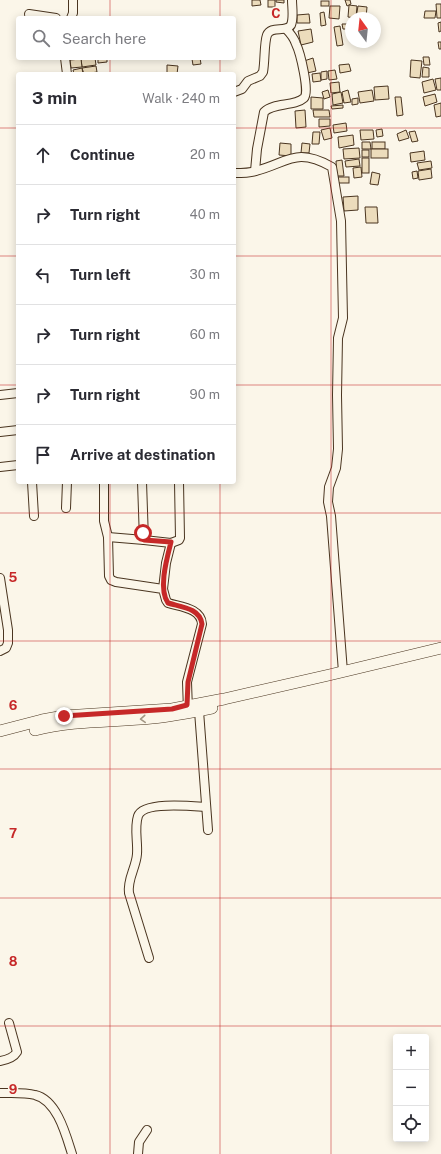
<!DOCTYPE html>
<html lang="en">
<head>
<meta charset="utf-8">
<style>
	body { margin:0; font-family:"Public Sans",sans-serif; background:#f7f7f7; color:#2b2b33 }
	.controls { position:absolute; right:12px; bottom:12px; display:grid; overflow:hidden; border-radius:4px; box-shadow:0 2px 10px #0003 }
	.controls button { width:36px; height:36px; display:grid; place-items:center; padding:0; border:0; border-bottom:1px solid #e1e1e2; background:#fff; color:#2b2b33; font:20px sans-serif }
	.compass { position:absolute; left:345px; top:12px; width:36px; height:36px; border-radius:50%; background:#fff; box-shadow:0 2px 10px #0003; rotate:345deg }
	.stop { position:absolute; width:12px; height:12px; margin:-9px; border:3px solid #c62828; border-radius:50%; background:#fff }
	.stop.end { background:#c62828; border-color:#fff; box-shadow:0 1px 4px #0008 }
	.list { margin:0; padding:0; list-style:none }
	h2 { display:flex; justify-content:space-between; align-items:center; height:52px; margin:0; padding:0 16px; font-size:17px }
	h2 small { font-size:13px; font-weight:400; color:#7c7c81 }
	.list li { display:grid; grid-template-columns:26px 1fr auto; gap:12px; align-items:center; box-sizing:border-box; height:60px; padding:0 16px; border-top:1px solid #e1e1e2 }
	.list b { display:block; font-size:15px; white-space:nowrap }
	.list em { font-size:13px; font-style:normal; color:#7c7c81 }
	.icon { flex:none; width:22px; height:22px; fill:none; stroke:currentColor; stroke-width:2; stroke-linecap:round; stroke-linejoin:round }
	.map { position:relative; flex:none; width:441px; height:1154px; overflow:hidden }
	.search { position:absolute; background:#fff; box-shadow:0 2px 10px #0003; left:16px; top:16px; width:220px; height:44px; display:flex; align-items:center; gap:10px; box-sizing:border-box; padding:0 14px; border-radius:4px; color:#7c7c81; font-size:15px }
	.panel { position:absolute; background:#fff; box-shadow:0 2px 10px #0003; left:16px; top:72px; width:220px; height:412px; border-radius:4px }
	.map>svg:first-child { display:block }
</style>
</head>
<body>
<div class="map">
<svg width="441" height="1154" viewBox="0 0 441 1154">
	<rect width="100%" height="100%" fill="#fbf6e9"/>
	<g fill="#ecdcbc" stroke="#4a3520">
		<path d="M252,0h8l1,5 -9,1z"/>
		<rect x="268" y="0" width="7" height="7"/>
		<path d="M276,0h8v3l-8,-1z"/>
		<path d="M345,0h5l1,4 -4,2z"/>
		<rect x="321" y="1" width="8" height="5"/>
		<path d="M436,4h5v14h-4z"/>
		<path d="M349,5l8,1 -1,12 -8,-1z"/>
		<path d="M330,6h10l-1,13 -10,-1z"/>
		<path d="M358,6l9,1 -1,11h-10z"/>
		<path d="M425,11h11l-1,7h-11z"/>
		<path d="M324,12l2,13 -5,1 -1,-13z"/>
		<path d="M309,14l1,9h-13v-8z"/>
		<path d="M441,22v9l-2,1 -1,-9z"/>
		<path d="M342,24h9v5h-8z"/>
		<path d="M340,26l3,19 -6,1 -3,-19z"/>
		<path d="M311,29l2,13 -12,3 -3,-14z"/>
		<path d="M438,42h3v7h-2z"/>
		<path d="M423,57h6l1,8h-6z"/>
		<path d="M95,58l1,7 -14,2 -1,-8z"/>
		<path d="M98,58h9v4l-9,1z"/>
		<path d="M200,58l1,6 -8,1 -1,-6z"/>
		<path d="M313,58l3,13 -9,2 -3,-12z"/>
		<path d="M81,59l1,8 -11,1 -1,-8z"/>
		<path d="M411,60l11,1 -2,17 -10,-1z"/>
		<path d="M349,64l2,7 -11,2 -1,-8z"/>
		<path d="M167,65l11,1 -1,8h-10z"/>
		<path d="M96,66l1,6 -13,2 -2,-6z"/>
		<path d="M423,67l6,1v9h-7z"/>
		<path d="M82,68l1,6h-9l-1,-4z"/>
		<path d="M335,70l2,9 -8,1 -1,-9z"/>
		<path d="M327,71v8l-6,1v-8z"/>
		<path d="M320,73l1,8 -8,1 -1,-8z"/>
		<path d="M441,78v12h-4l-2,-11z"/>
		<path d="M433,79l3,11 -12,3 -2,-11z"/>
		<path d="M339,82l1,10 -9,1 -1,-10z"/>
		<path d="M388,86l1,13 -14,1 -1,-13z"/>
		<path d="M328,90l2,7 -6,2 -2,-7z"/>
		<path d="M348,90l3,12 -7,1 -2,-11z"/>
		<path d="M372,90l2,11 -14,2 -2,-11z"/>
		<path d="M341,92l2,11 -10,2 -1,-11z"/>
		<path d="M435,94l2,8 -12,4 -2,-9z"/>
		<path d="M311,97l12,1v11h-12z"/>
		<path d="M395,97h6l2,18 -6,1z"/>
		<path d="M358,98v6l-6,1v-6z"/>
		<path d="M441,103v13l-5,1 -2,-12z"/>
		<path d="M343,105v3l-11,1 -1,-3z"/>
		<path d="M305,110l1,17 -10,1 -1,-17z"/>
		<path d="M313,110h16l1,7h-16z"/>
		<path d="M319,119h11v7l-11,1z"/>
		<path d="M346,123l1,8 -13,2 -1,-8z"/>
		<path d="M330,128l2,10 -8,2 -3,-10z"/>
		<path d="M382,129l1,7 -6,1 -1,-7z"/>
		<path d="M360,130h13l1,9 -13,1z"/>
		<path d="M406,130l3,8 -10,3 -2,-7z"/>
		<path d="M415,131l3,10 -6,1 -3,-10z"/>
		<path d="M313,132h7l-1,12h-7z"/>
		<path d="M353,135l1,10 -15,3 -1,-11z"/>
		<path d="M362,142h8l1,7h-9z"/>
		<rect x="372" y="142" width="13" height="7"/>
		<path d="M280,143l11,1v12l-12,-1z"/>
		<path d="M302,143l8,1 -1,9h-8z"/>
		<path d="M359,148l1,10 -16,1 -1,-10z"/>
		<rect x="371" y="149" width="17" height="9"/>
		<rect x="362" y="150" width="7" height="7"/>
		<path d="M424,151l1,9 -14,2 -1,-9z"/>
		<rect x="362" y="158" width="7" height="15"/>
		<path d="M359,159l1,7 -14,1 -1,-6z"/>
		<path d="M342,160l2,16h-7l-1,-15z"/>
		<path d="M431,161l1,7 -13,2 -2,-7z"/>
		<path d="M361,167l1,10 -8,1 -1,-10z"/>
		<path d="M431,169l1,9 -13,2 -1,-9z"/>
		<path d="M417,171l1,7 -5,1 -1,-7z"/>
		<path d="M372,172l8,2 -2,11 -8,-1z"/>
		<rect x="338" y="177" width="11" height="6"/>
		<path d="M358,196v14l-14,1 -1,-14z"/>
		<path d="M365,207h12l1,16h-12z"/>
	</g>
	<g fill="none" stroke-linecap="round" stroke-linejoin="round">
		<g stroke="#4a3520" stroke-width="10">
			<g id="minor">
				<path d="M29,14l27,4"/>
				<path d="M71,18l2,-5v-13"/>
				<path d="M65,58l2,16"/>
				<path d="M234,92l8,-3 6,-8 12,-5 3,-4c2,-10 1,-29 4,-37 4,-10 19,-2 24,-10 3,-7 1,-18 1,-25"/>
				<path d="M255,171l2,-22 7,-37c10,-10 30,-5 40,-14 6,-6 -4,-46 -8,-54 -2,-6 -6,-11 -10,-15"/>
				<path d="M234,173c7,0 15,0 22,-2 33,-9 40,-24 76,-4l9,54 2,97 -5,20 -1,57 1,54 -2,19 -7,19 -1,15 3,14 12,156"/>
				<path d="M0,395l18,-2"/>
				<path d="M0,432l18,-2"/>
				<path d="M0,467l18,-2"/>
				<path d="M32,482l2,34"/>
				<path d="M104,482v39l4,16 1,39 2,4 5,2 47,7 3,11 2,3c13,4 33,5 34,21l-15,58 1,28"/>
				<path d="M66,508l1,-26"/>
				<path d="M108,537l36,3 -2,-58"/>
				<path d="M144,540l27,3 8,-3 1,-2 -1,-56"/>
				<path d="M0,578l8,52v13l-2,5 -6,3"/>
				<path d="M163,589l3,-26 5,-20"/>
				<path d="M199,711l9,119"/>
				<path d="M149,958l-20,-65c-2,-14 7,-25 8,-39 1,-12 -3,-26 1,-38 5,-15 54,-10 68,-9"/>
				<path d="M0,1061c6,-1 14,-4 17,-9l-8,-29"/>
				<path d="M0,1093c11,0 24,-1 35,2 22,5 31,40 37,59"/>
				<path d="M138,1154l1,-12 8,-12"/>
			</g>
		</g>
		<g stroke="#4a3520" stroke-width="12">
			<g id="tertiary">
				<path d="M35,730c38,-10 78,-8 117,-12 20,-2 40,-6 60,-10"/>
				<path d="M0,731l42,-11 22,-4 108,-7 52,-10 105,-24 112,-27"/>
			</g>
		</g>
		<use href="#minor" stroke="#fbf6e9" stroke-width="8"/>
		<use href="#tertiary" stroke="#fbf6e9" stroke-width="11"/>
	</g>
	<defs><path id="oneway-chevron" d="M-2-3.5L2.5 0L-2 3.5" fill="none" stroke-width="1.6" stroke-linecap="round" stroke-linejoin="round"/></defs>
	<use stroke="#a29684" href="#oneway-chevron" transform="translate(143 719) rotate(176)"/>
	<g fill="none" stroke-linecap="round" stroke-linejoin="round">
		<path stroke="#c62828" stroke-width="5" d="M64,716l108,-7 15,-4 1,-23 14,-58c-2,-16 -21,-17 -34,-21 -10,-14 -1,-45 3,-61l-27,-2 -1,-7"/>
	</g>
	<path fill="none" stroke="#c62828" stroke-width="1" stroke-opacity="0.55" d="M110,0v18M220,0v18M331,0v1154M110,58v16M220,58v16M0,128h18M234,128h207M0,256h18M234,256h207M0,385h18M234,385h207M110,482v672M220,482v672M0,513h441M0,641h441M0,769h441M0,898h441M0,1026h441"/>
	<g font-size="13" text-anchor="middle" font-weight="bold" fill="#c62828" stroke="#fbf6e9" stroke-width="3" stroke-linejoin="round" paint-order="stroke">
		<text x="276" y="18">C</text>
		<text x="13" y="582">5</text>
		<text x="13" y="710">6</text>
		<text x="13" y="838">7</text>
		<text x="13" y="966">8</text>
		<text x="13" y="1094">9</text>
	</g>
</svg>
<div class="controls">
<button>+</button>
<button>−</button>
<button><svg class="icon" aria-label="locate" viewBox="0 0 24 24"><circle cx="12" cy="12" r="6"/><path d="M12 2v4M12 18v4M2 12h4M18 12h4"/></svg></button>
</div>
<svg class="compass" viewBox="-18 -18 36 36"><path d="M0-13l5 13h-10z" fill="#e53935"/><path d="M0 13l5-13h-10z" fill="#7c7c81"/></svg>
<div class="stop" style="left:143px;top:533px"></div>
<div class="stop end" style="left:64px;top:716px"></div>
<div class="search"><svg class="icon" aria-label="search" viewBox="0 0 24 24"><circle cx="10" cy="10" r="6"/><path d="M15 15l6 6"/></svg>Search here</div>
<section class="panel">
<h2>3 min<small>Walk · 240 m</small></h2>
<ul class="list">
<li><svg class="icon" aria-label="ahead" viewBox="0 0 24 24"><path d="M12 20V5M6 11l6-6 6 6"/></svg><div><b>Continue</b></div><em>20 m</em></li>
<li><svg class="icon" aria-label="right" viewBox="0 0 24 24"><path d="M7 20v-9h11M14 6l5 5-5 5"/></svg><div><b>Turn right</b></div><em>40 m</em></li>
<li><svg class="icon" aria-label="left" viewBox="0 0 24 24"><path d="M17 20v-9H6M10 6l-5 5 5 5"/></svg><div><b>Turn left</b></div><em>30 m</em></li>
<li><svg class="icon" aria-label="right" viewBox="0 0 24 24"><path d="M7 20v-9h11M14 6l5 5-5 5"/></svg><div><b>Turn right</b></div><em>60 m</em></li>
<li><svg class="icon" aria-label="right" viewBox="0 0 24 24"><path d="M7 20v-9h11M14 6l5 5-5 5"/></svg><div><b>Turn right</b></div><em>90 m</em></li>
<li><svg class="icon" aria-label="arrive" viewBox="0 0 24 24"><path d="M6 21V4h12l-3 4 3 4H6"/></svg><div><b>Arrive at destination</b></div></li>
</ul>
</section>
</div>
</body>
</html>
